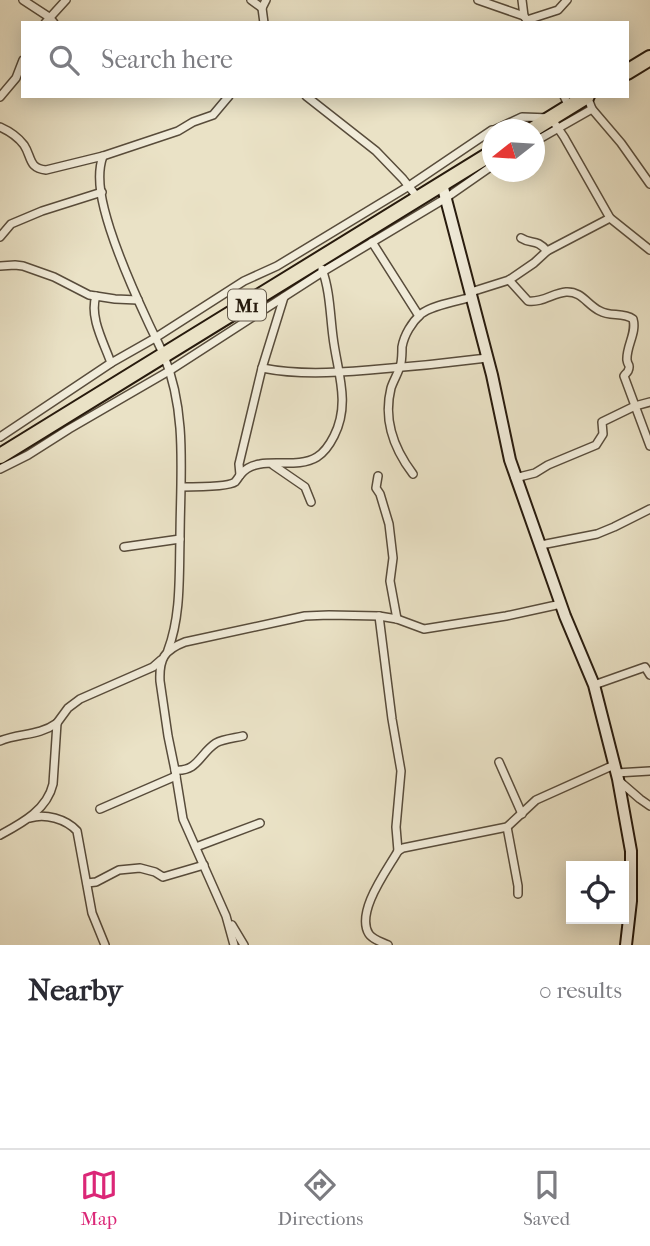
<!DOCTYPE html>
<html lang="en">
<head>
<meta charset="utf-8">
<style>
	body { margin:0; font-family:"IM FELL French Canon",serif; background:#f2f2f3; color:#2b2b33 }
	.controls { position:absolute; right:21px; bottom:21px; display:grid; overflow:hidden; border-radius:0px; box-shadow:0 4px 18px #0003 }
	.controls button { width:63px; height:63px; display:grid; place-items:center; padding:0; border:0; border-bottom:2px solid #e1e1e2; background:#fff; color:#2b2b33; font:35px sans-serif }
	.compass { position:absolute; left:482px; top:119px; width:63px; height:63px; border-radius:50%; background:#fff; box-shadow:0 4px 18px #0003; rotate:253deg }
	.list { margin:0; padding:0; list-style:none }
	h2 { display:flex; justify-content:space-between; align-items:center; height:91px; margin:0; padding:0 28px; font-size:30px }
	h2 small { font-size:23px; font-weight:400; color:#7c7c81 }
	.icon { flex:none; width:38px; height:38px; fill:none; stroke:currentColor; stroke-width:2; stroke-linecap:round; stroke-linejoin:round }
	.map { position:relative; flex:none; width:650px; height:945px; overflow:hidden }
	.search { position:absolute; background:#fff; box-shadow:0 4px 18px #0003; left:21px; right:21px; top:21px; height:77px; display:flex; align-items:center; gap:18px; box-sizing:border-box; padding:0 24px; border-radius:0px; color:#7c7c81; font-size:26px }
	.sheet { height:203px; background:#fff }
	nav { display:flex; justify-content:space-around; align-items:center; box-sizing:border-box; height:98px; border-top:2px solid #e1e1e2; background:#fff; font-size:19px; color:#7c7c81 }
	nav a { display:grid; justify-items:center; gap:4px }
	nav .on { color:#db2777 }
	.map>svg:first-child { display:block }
</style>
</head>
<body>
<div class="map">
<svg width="650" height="945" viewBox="0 0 650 945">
	<rect width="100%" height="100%" fill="#eae2c6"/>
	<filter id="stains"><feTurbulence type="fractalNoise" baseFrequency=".00286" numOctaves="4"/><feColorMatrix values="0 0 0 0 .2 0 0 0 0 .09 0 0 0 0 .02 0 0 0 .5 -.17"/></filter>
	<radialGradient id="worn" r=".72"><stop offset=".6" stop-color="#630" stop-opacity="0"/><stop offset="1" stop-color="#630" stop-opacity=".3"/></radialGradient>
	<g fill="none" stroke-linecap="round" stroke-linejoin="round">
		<g stroke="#584c3b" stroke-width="10">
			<g id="street">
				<path d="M23,0l26,17 5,6"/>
				<path d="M251,0l11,8"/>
				<path d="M478,0l46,16 5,7"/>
				<path d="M522,0l2,16"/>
				<path d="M527,20l31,-10 9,-10"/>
				<path d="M45,23l21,-23"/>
				<path d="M264,23l-2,-15 4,-8"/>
				<path d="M306,96l70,55 27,28 15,19"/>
				<path d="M564,96l5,11"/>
				<path d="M587,96l5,13 29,34 29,41"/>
				<path d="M0,97l16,-19 7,-18"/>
				<path d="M0,127c9,4 18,10 24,18 8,12 4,23 22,25l57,-14 75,-25 15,-9 20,-7 16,-19"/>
				<path d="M494,130l28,-13 29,1 13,19 46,81 40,32"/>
				<path d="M534,142l58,-33"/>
				<path d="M103,156c-8,22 0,51 7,73 10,31 24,63 38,93 5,11 11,22 16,34 24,58 16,122 16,184 -1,36 1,76 -12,110"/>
				<path d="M0,237l11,-13 31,-13 60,-19"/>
				<path d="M521,238c11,7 15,0 26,13"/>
				<path d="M372,242l47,74"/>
				<path d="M0,266l15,-1 8,1 31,11 35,18 26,4 23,1"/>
				<path d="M509,280l19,21c14,2 25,-8 38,-9 16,-1 21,13 34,19 10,6 23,1 33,8 4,14 -7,27 -6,41 1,7 4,4 1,11 -1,2 -3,3 -4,5l26,70"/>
				<path d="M471,292l38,-12 25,-17 13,-12 63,-33"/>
				<path d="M96,296c-7,21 8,47 15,67"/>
				<path d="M262,368c36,7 71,5 107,2 40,-3 79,-7 118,-12"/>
				<path d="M0,437l111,-74 44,-25 89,-57 33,-15 132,-80 83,-56"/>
				<path d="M273,465l32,22 6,15"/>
				<path d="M0,469l28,-14 41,-26 100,-58 155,-100 122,-73 46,-32"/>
				<path d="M413,474c-19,-25 -30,-54 -22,-86 3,-9 8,-16 10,-25 1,-6 1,-11 1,-16 2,-12 10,-25 19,-33 11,-9 37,-13 51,-17"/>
				<path d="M240,475l-1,-11 23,-96 22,-71"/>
				<path d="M378,476l-2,12 4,6 9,30 4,34 -3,23 7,38"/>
				<path d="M515,478l20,-5 13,-8 48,-20 7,-11 -1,-12 33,-16 15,-4"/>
				<path d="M182,487c10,0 46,0 53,-5 1,-1 5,-7 6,-8 5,-6 12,-9 19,-10 17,-3 41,3 57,-7 8,-5 13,-13 17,-21 17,-33 3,-65 -1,-99 -3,-23 -3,-46 -11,-68"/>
				<path d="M541,545l56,-11 17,-7 36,-18"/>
				<path d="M124,547l56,-8"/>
				<path d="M379,616l13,103 9,52 -5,56 2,24"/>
				<path d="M594,685l51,-18 5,8"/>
				<path d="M0,741c19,-8 39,-5 57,-18"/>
				<path d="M499,762l23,52"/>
				<path d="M175,770c23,2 25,-17 41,-27 7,-4 19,-5 27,-7"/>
				<path d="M616,773l34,-2"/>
				<path d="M618,780l22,19 10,7"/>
				<path d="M100,809l76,-33"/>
				<path d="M30,818c15,-5 36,1 47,13l15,82 13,32"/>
				<path d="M507,827l11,59v8"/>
				<path d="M0,835c22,-12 47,-25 53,-51l4,-61 11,-15 12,-9 73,-32 8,-7"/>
				<path d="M196,847l64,-24"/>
				<path d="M87,883l9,-1 23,-12 21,-2 15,4 8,5 41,-12"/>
				<path d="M232,925l12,20"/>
				<path d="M234,945l-8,-29 -43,-97 -8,-49 -7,-34 -8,-55c-1,-22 4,-31 25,-39l120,-26 24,-1 50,1 18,3 27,10 82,-13 55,-12"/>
				<path d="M388,945c-6,-3 -15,-5 -19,-11 -14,-22 19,-65 29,-83l5,-3 104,-21 29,-27 78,-35"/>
			</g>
		</g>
		<g stroke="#271a0d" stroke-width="14">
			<path id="secondary" d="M442,184l50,191 18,85 55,156 29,69 24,94 13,72v50l-5,44"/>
		</g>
		<g stroke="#271a0d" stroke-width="18">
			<g id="highway">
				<path d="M627,72l23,-14"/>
				<path d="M532,130l55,-34"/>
				<path d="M0,456l492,-303"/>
			</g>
		</g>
		<use href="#street" stroke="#f1ecda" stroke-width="7"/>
		<use href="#secondary" stroke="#f1ecda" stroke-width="10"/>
		<use href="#highway" stroke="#eae2c6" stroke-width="14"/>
	</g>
	<g text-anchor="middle" stroke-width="7" stroke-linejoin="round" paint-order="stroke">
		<rect fill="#f1ecda" stroke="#64594a" stroke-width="2" x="228" y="289.5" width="38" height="31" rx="5"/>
		<g font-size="19" font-weight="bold" fill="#271a0d">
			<text x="247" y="312">M1</text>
		</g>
	</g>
	<rect width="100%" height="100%" filter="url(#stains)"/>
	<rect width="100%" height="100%" fill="url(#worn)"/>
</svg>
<div class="controls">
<button><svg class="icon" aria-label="locate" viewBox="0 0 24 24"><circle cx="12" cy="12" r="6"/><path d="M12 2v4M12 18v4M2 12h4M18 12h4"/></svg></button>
</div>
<svg class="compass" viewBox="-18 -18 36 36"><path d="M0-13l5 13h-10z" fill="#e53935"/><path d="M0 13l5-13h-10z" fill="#7c7c81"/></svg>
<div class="search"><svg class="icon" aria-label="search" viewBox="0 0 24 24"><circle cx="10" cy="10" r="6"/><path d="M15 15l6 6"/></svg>Search here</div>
</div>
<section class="sheet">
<h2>Nearby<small>0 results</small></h2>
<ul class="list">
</ul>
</section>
<nav>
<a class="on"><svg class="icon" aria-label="map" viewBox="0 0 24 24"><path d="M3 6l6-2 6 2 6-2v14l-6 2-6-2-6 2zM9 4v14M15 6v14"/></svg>Map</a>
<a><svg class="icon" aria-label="directions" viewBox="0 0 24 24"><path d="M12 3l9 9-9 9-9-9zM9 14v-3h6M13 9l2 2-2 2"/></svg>Directions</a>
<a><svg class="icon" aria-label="saved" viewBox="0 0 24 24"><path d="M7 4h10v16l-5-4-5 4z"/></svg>Saved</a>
</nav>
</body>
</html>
